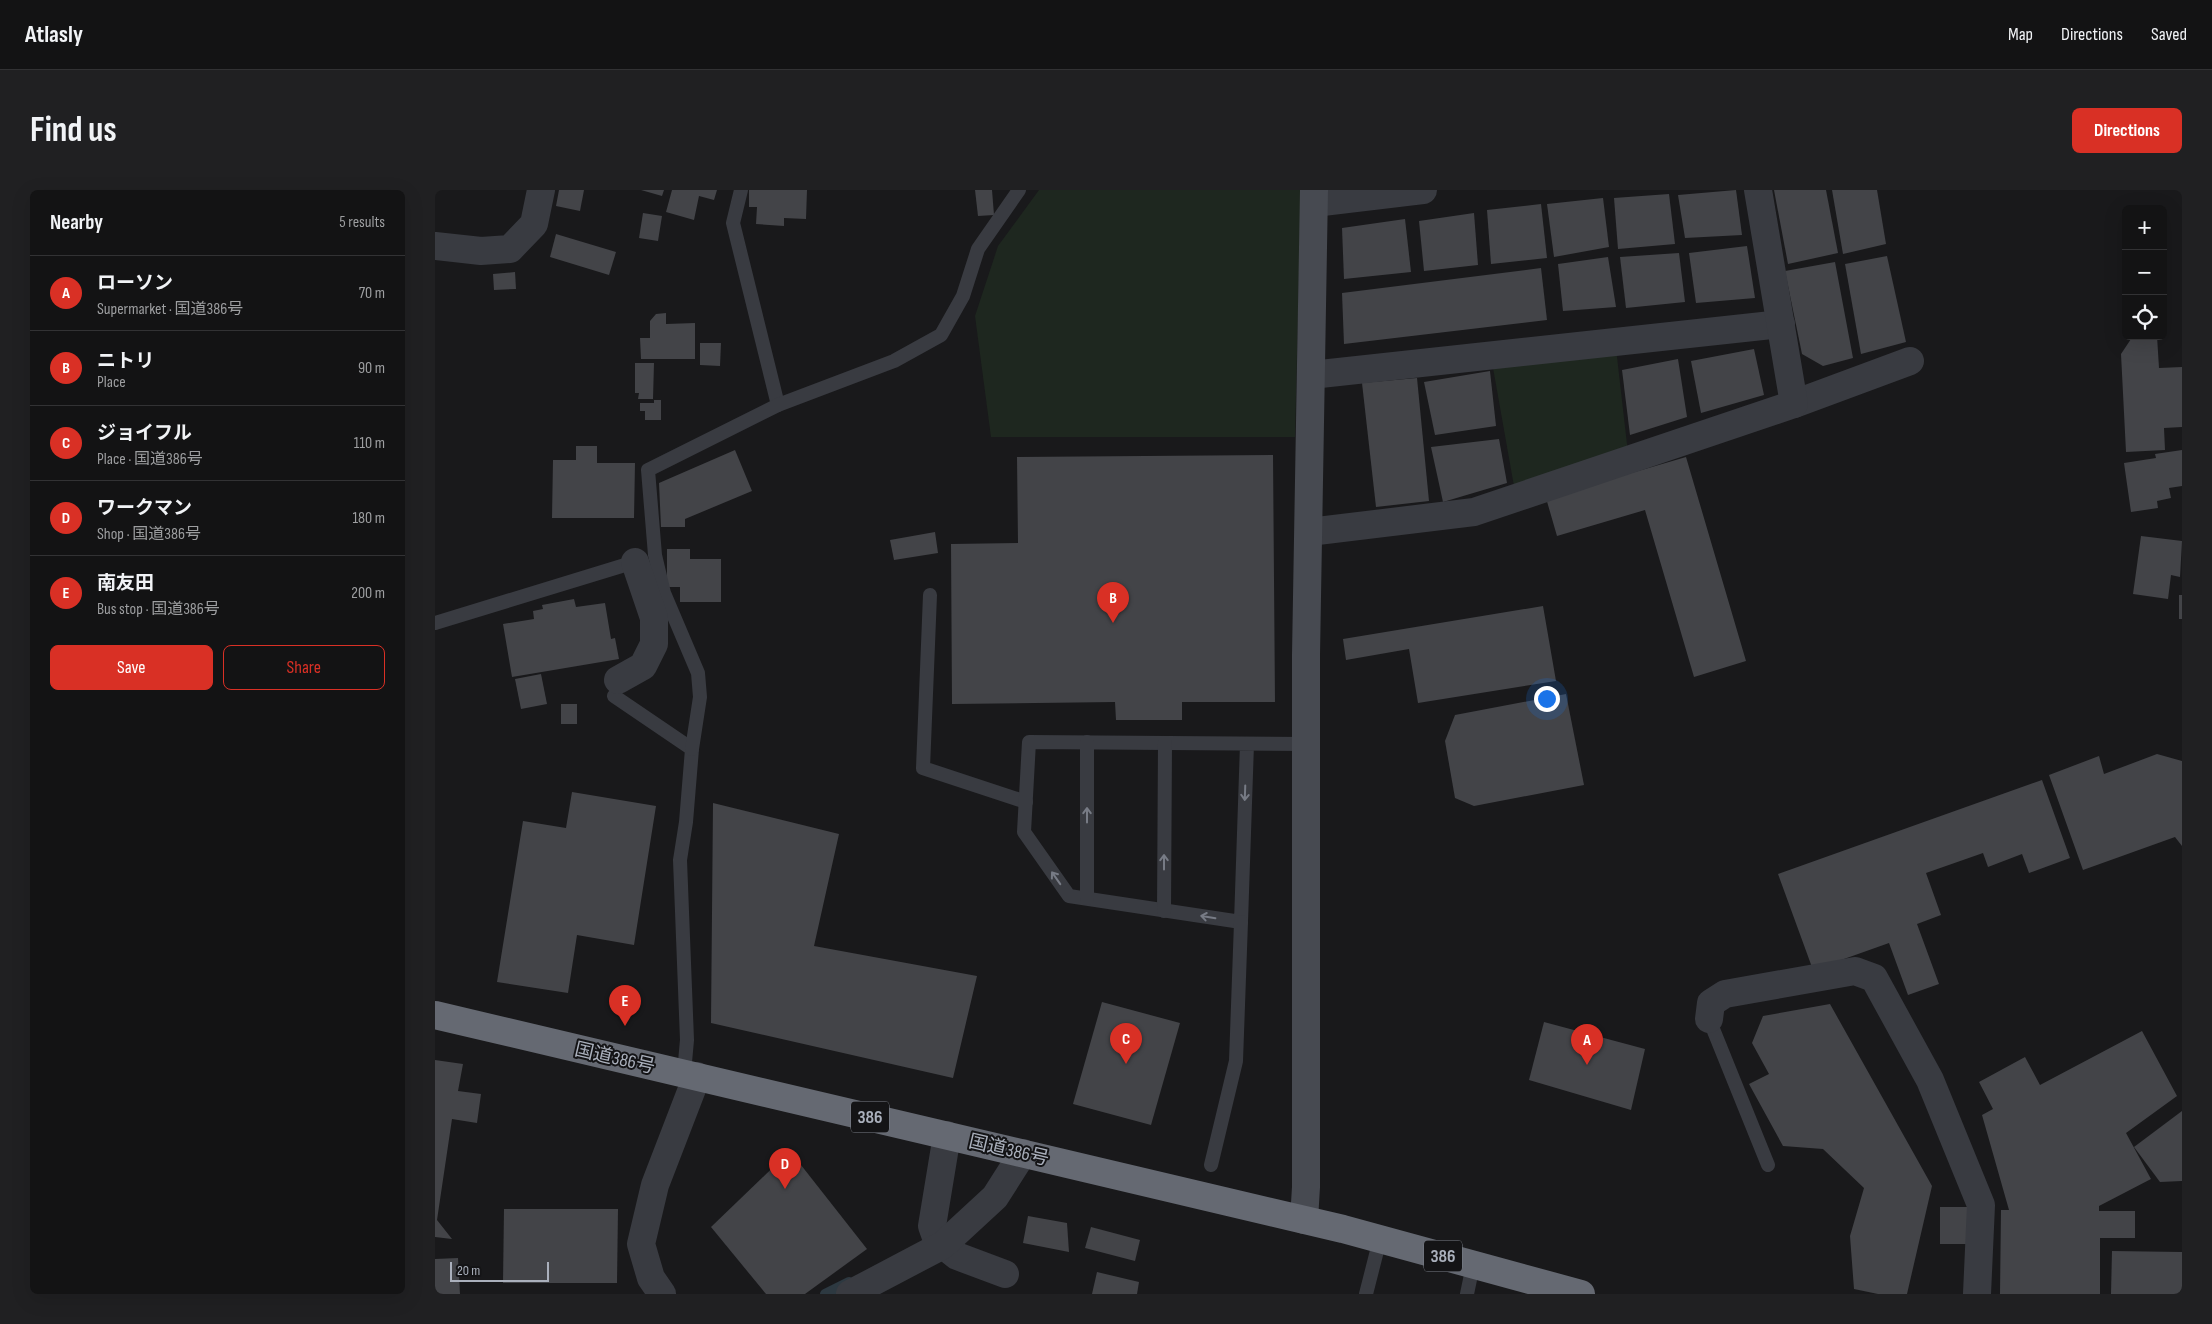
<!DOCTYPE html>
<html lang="en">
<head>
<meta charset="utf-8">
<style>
	body { margin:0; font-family:"Sofia Sans Condensed","Noto Sans JP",sans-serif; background:#202022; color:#f1f3f6 }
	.controls { position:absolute; right:15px; top:15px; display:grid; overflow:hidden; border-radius:8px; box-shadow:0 5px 20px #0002 }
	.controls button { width:45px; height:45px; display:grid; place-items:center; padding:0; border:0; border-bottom:1px solid #323234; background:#131314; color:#f1f3f6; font:25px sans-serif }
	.scale { position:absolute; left:15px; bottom:12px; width:99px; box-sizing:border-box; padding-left:5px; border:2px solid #aab0bc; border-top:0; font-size:14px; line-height:18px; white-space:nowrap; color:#aab0bc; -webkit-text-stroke:4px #141416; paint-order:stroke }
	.you { position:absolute; left:1111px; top:508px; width:18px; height:18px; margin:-12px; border:4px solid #fff; border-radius:50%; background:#1a73e8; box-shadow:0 0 0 8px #1a73e833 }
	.badge { display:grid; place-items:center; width:32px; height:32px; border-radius:50%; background:#d93025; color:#fff; font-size:16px; font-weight:700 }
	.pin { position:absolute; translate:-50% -41px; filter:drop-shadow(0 1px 2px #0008) }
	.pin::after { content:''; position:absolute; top:26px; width:18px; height:15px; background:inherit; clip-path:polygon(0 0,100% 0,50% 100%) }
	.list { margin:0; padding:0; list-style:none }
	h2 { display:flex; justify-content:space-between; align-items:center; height:65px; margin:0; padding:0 20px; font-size:21px }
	h2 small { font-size:16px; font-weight:400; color:#9d9ea0 }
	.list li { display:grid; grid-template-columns:32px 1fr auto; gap:15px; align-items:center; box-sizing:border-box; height:75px; padding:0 20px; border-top:1px solid #323234 }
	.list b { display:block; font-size:19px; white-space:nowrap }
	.list p { margin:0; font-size:16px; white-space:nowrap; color:#9d9ea0 }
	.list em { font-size:16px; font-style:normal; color:#9d9ea0 }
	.actions { display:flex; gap:10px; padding:15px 20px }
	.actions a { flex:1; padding:11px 0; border:1px solid #d93025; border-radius:8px; text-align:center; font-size:18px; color:#d93025 }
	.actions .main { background:#d93025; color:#fff }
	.icon { flex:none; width:28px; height:28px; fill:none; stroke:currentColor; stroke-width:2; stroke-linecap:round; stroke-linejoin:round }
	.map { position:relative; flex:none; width:1747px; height:1104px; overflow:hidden; border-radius:8px }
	header { display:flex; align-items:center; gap:30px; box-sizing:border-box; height:70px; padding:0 25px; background:#131314; border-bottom:1px solid #323234 }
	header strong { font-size:24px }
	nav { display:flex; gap:28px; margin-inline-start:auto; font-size:18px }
	.intro { display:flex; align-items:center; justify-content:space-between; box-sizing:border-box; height:120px; padding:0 30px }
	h1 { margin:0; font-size:35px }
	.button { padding:12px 22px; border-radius:8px; background:#d93025; color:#fff; font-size:18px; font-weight:700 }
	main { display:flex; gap:30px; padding:0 30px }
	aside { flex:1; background:#131314; border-radius:8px; box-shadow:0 5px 20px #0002 }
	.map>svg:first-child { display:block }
</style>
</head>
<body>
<header>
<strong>Atlasly</strong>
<nav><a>Map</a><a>Directions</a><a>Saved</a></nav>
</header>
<div class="intro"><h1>Find us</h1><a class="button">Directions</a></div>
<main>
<aside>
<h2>Nearby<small>5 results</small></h2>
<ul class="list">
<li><span class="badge">A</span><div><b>ローソン</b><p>Supermarket · 国道386号</p></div><em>70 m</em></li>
<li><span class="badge">B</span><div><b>ニトリ</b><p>Place</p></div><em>90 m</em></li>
<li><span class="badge">C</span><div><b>ジョイフル</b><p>Place · 国道386号</p></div><em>110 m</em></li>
<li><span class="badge">D</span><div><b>ワークマン</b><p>Shop · 国道386号</p></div><em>180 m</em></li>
<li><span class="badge">E</span><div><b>南友田</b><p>Bus stop · 国道386号</p></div><em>200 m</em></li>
</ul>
<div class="actions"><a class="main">Save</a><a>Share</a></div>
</aside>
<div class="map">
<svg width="1747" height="1104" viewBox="0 0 1747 1104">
	<rect width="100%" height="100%" fill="#19191b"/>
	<g fill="#1e271f">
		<path d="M604,0h262l-6,247h-304l-16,-121 23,-70z"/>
		<path d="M1181,158l12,105 -113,39 -23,-130z"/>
	</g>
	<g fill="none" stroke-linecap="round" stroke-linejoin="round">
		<path stroke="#2d3941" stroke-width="10" d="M390,1104l24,-12"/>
	</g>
	<g fill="#434448">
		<path d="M124,0h25l-4,21 -24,-5z"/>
		<path d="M206,0h23l-2,6z"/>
		<path d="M237,0h45l-3,10 -15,-4 -5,24 -28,-8z"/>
		<path d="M314,0h58l-1,29 -22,-1v8l-28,-2 1,-17h-8z"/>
		<path d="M540,0h17l2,25 -16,1z"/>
		<path d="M1301,0l6,45 -57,3 -7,-43z"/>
		<path d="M1339,0h52l12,63 -50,11z"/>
		<path d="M1397,0h45l9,54 -43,10z"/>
		<path d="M1234,4l6,50 -57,5 -4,-51z"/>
		<path d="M1168,8l6,49 -55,10 -7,-53z"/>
		<path d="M1106,14l6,54 -56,6 -4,-54z"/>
		<path d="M208,23l19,3 -4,25 -19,-3z"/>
		<path d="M1039,23l4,52 -54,6 -5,-50z"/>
		<path d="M970,29l6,53 -67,7 -2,-51z"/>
		<path d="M121,44l60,18 -7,23 -59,-18z"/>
		<path d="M1312,56l8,52 -59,5 -7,-50z"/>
		<path d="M1244,63l6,49 -59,6 -6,-51z"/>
		<path d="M1452,66l19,86 -45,12 -16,-90z"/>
		<path d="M1173,67l8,50 -53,4 -5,-47z"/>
		<path d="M1400,72l18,96 -30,8 -21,-12 -17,-83z"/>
		<path d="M1106,78l6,52 -203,24 -2,-51z"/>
		<path d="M80,82l1,17 -22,1 -1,-16z"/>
		<path d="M231,123v11l29,-1v36h-54l-1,-21h10v-17l6,-7z"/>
		<path d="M1698,146h24l2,32 23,-1v60l-18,1 1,22 -39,2 -5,-98z"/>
		<path d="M265,153h21l-1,23 -20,-1z"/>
		<path d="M1319,159l10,46 -63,18 -10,-52z"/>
		<path d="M1243,169l9,58 -57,18 -8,-65z"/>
		<path d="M200,173h19l-1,36h-15l1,-6h-4z"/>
		<path d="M1055,181l6,55 -61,9 -11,-53z"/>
		<path d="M982,188l12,123 -53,6 -14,-124z"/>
		<path d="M219,210h7v20h-16v-9h-5v-8h14z"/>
		<path d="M1064,249l8,44 -64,19 -12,-55z"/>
		<path d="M141,256h21v17h38l-1,55h-82l1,-58h23z"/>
		<path d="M300,260l17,41 -67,28v8h-24l-2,-44z"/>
		<path d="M1747,260v36l-13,2 2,10 -14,3 1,7 -27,4 -7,-49 32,-5 -1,-4z"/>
		<path d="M838,265l2,247h-93v18h-66l-1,-18 -163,2 -1,-160 67,-1 -1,-86z"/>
		<path d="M1251,267l60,204 -52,16 -49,-167 -88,26 -11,-38z"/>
		<path d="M500,342l3,21 -44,7 -4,-20z"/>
		<path d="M1706,346l41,5 -2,36 -9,-2 -3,24 -35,-5z"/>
		<path d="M232,359h23v10h31v43h-41v-15h-13z"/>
		<rect x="1744" y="405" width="3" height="24"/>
		<path d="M139,409l2,8 29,-4 6,36 4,-1 4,21 -107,18 -9,-53 31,-5 -1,-8 10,-2 -1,-4z"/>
		<path d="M1108,416l13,75 -138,22 -9,-54 -63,11 -3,-21z"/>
		<path d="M106,484l6,30 -26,5 -6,-30z"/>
		<path d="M1131,504l18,91 -110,21 -19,-8 -10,-57 10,-26z"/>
		<rect x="126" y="514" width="16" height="20"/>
		<path d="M1722,564l25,7v85l-7,-9 -92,33 -34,-95 50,-19 5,18z"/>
		<path d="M1607,590l28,78 -41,15 -7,-19 -34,13 -5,-14 -57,20 15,42 -24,9 22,60 -31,11 -19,-52 -76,27 -35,-96z"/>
		<path d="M137,602l84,14 -22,139 -57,-10 -9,58 -71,-11 26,-161 43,7z"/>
		<path d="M278,613l126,31 -25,112 163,30 -24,102 -242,-55z"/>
		<path d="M667,812l78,21 -29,102 -78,-21z"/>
		<path d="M1395,814l102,182 -25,108h-29l-24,-5 -4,-53 14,-48 -41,-39 -40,-3 -34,-62 20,-10 -17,-31 11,-27z"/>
		<path d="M1109,832l101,27 -14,61 -102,-30z"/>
		<path d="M1707,841l35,65 -51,37 25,46 -52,27v5h36v27h-35v56h-100l1,-84h8l-27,-95 11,-6 -14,-27 46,-25 15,28z"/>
		<path d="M0,870l28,4 -5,27 23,3 -4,29 -25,-4 -15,101 15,19 -17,-2z"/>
		<path d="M1747,921v70l-22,1 -26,-35z"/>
		<path d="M355,961l77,98 -62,45h-39l-55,-67z"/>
		<rect x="1505" y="1017" width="28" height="37"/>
		<path d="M69,1019h114l-1,74h-114z"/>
		<path d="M593,1026l39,7 2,29 -46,-9z"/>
		<path d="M656,1037l49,13 -5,21 -50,-13z"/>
		<path d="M1677,1061l70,1v42h-71z"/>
		<path d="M23,1068l2,36h-25v-35z"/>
		<path d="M662,1082l42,10 -2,12h-45z"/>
	</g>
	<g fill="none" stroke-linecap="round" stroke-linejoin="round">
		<g stroke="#393b41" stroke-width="14">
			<path d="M306,0l-8,33 45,182"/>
			<path d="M495,405l-7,173 103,34"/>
			<path d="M0,433l203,-62"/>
			<path d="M179,506l78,53 -6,73 -6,38 7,180 -3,33"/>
			<path d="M812,554l-6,178 -172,-26 -45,-64 5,-90 277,2"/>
			<path d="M257,559l8,-52 -2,-24 -34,-80 -9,-38 -7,-85 130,-65 116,-44 47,-26 22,-39 15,-47 41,-59"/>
			<path d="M652,708v-156"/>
			<path d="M729,721l1,-168"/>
			<path d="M1274,829l59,146"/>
			<path d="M776,975l25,-104 5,-139"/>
			<path d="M931,1104l14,-55"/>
			<path d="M1032,1104l6,-29"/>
		</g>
		<g stroke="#393b41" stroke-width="28">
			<path d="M879,13l109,-13"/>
			<path d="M0,56l46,5 29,-2 24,-25 7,-34"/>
			<path d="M876,185l470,-51"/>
			<path d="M1359,214l116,-43"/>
			<path d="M874,342l165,-20 320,-108 -36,-214"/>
			<path d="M183,490l25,-14 11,-22v-26l-19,-56"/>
			<path d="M1274,829l2,-16 14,-9 130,-23 19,7 56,102 51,125 -4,89"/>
			<path d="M512,945l-15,91 5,14 20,16 48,18"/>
			<path d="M227,1104l-11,-16 -10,-34 14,-59 42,-109"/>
			<path d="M415,1104l93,-49 52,-48 28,-44"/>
		</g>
		<path stroke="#474a51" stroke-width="28" d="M869,1030l2,-33v-532l8,-465"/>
		<path stroke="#656972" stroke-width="28" d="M0,825l908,214 238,65"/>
	</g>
	<defs><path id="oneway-shaft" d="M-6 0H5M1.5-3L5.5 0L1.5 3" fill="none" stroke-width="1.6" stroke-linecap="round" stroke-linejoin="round" transform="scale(1.25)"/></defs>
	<g stroke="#777b85">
		<use href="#oneway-shaft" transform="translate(810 603) rotate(92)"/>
		<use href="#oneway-shaft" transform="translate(652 625) rotate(-90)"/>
		<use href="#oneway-shaft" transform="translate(729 672) rotate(-90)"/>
		<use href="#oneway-shaft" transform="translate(621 688) rotate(-125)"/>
		<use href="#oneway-shaft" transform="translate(773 727) rotate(-171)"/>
	</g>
	<g text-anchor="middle" stroke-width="4" stroke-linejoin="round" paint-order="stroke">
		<g fill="#141416" stroke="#7d818a" stroke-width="1">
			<rect x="416" y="911.5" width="38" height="31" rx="4"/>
			<rect x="989" y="1050.5" width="38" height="31" rx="4"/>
		</g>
		<g font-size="18" font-weight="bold" fill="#aab0bc">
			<text x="435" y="933">386</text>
			<text x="1008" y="1072">386</text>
		</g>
		<g font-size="19" fill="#aab0bc" stroke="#141416">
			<text transform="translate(180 867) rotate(13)" y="7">国道386号</text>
			<text transform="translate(574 959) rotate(13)" y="7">国道386号</text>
		</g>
	</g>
</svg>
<div class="controls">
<button>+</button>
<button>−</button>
<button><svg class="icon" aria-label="locate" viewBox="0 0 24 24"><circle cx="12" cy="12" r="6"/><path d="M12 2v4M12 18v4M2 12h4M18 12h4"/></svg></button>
</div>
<div class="scale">20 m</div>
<div class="you"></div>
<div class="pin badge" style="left:1152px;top:875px">A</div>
<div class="pin badge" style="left:678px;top:433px">B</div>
<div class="pin badge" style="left:691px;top:874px">C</div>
<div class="pin badge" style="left:350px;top:999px">D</div>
<div class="pin badge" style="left:190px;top:836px">E</div>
</div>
</main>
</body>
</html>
